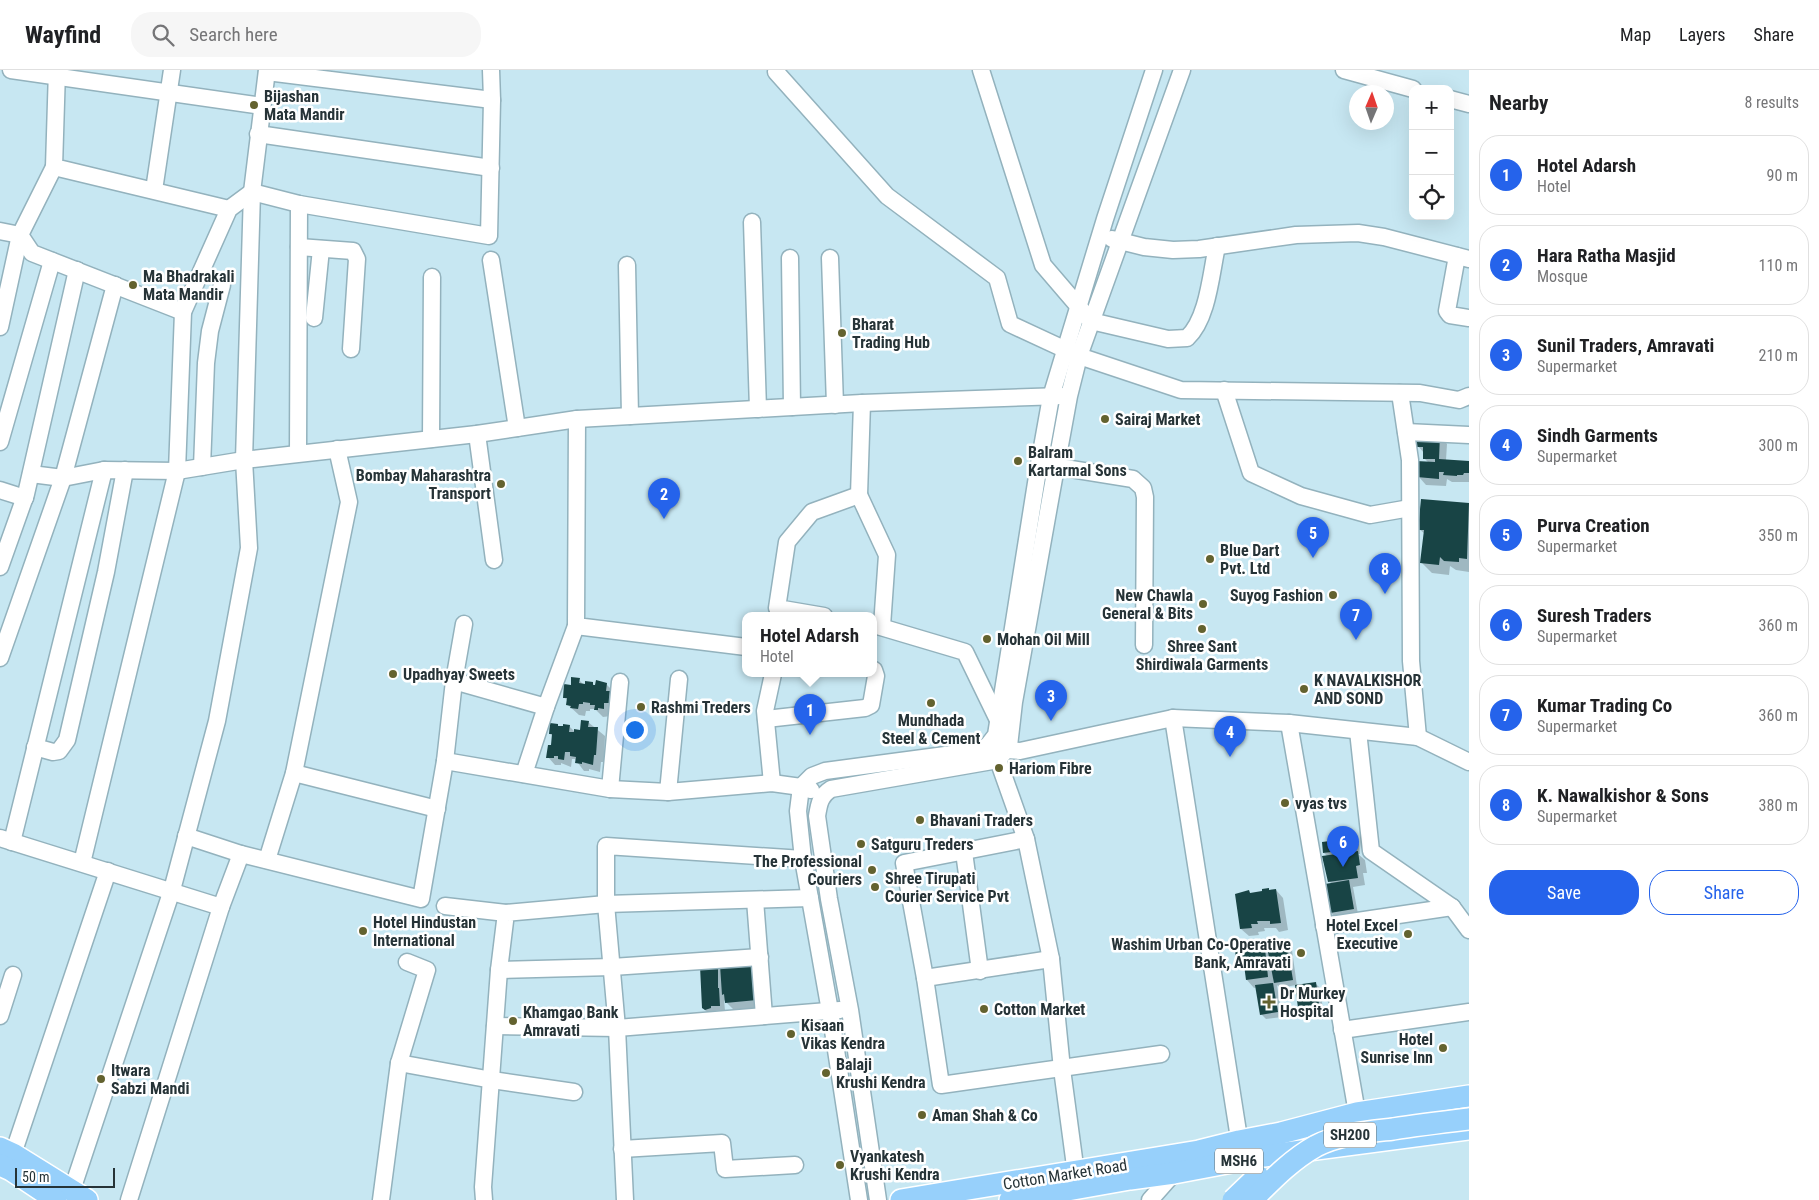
<!DOCTYPE html>
<html lang="en">
<head>
<meta charset="utf-8">
<style>
	body { margin:0; font-family:"Roboto Condensed",sans-serif; background:#f6f6f6; color:#202124 }
	.controls { position:absolute; right:15px; top:15px; display:grid; overflow:hidden; border-radius:10px; box-shadow:0 5px 20px #0002 }
	.controls button { width:45px; height:45px; display:grid; place-items:center; padding:0; border:0; border-bottom:1px solid #e0e0e0; background:#fff; color:#202124; font:25px sans-serif }
	.compass { position:absolute; left:1349px; top:15px; width:45px; height:45px; border-radius:50%; background:#fff; box-shadow:0 5px 20px #0002; rotate:2deg }
	.scale { position:absolute; left:15px; bottom:12px; width:100px; box-sizing:border-box; padding-left:5px; border:2px solid #263337; border-top:0; font-size:14px; line-height:18px; white-space:nowrap; color:#263337; -webkit-text-stroke:4px #fff; paint-order:stroke }
	.you { position:absolute; left:634px; top:659px; width:18px; height:18px; margin:-12px; border:4px solid #fff; border-radius:50%; background:#1a73e8; box-shadow:0 0 0 8px #1a73e833 }
	.badge { display:grid; place-items:center; width:32px; height:32px; border-radius:50%; background:#2563eb; color:#fff; font-size:16px; font-weight:700 }
	.pin { position:absolute; translate:-50% -41px; filter:drop-shadow(0 1px 2px #0008) }
	.pin::after { content:''; position:absolute; top:26px; width:18px; height:15px; background:inherit; clip-path:polygon(0 0,100% 0,50% 100%) }
	.popup { position:absolute; left:742px; top:542px; width:135px; height:65px; box-sizing:border-box; display:grid; place-content:center; border-radius:10px; background:#fff; filter:drop-shadow(0 1px 4px #0005); font-size:16px; white-space:nowrap; color:#757577 }
	.popup b { font-size:19px; color:#202124 }
	.popup::after { content:''; position:absolute; left:50%; top:100%; margin-left:-10px; border:10px solid transparent; border-top-color:#fff }
	.list { margin:0; padding:0; list-style:none }
	h2 { display:flex; justify-content:space-between; align-items:center; height:65px; margin:0; padding:0 20px; font-size:21px }
	h2 small { font-size:16px; font-weight:400; color:#757577 }
	.list li { display:grid; grid-template-columns:32px 1fr auto; gap:15px; align-items:center; box-sizing:border-box; height:80px; margin:0 10px 10px; padding:0 10px; border:1px solid #e0e0e0; border-radius:20px }
	.list b { display:block; font-size:19px; white-space:nowrap }
	.list p { margin:0; font-size:16px; white-space:nowrap; color:#757577 }
	.list em { font-size:16px; font-style:normal; color:#757577 }
	.actions { display:flex; gap:10px; padding:15px 20px }
	.actions a { flex:1; padding:11px 0; border:1px solid #2563eb; border-radius:20px; text-align:center; font-size:18px; color:#2563eb }
	.actions .main { background:#2563eb; color:#fff }
	.icon { flex:none; width:28px; height:28px; fill:none; stroke:currentColor; stroke-width:2; stroke-linecap:round; stroke-linejoin:round }
	.map { position:relative; flex:none; width:1469px; height:1130px; overflow:hidden }
	header { display:flex; align-items:center; gap:30px; box-sizing:border-box; height:70px; padding:0 25px; background:#fff; border-bottom:1px solid #e0e0e0 }
	header strong { font-size:24px }
	nav { display:flex; gap:28px; margin-inline-start:auto; font-size:18px }
	.search { width:350px; height:45px; background:#f6f6f6; display:flex; align-items:center; gap:12px; box-sizing:border-box; padding:0 18px; border-radius:20px; color:#757577; font-size:19px }
	main { display:flex }
	aside { flex:1; background:#fff }
	.map>svg:first-child { display:block }
</style>
</head>
<body>
<header>
<strong>Wayfind</strong>
<div class="search"><svg class="icon" aria-label="search" viewBox="0 0 24 24"><circle cx="10" cy="10" r="6"/><path d="M15 15l6 6"/></svg>Search here</div>
<nav><a>Map</a><a>Layers</a><a>Share</a></nav>
</header>
<main>
<div class="map">
<svg width="1469" height="1130" viewBox="0 0 1469 1130">
	<rect width="100%" height="100%" fill="#c7e7f2"/>
	<g fill="#0003">
		<path d="M1440,366l7,8 -1,16 23,2v20h-17l-5,-3 -1,7 -20,-1 -7,-8 10,-14 -5,-5v-5l-6,-7z"/>
		<path d="M1422,430l47,4v68l-13,-2 -6,-4 -1,9 -17,-2 -10,-10 3,-29 -6,-5z"/>
		<path d="M579,610l7,7 6,-4 4,4 10,-3 8,8 -3,24 -8,1 -8,-8h-5v2h-4l-1,5 -6,-1 -12,-11 1,-3 -4,-4 8,-11z"/>
		<path d="M588,652l17,14 -1,26h-3l-1,10 -11,-3v2h-5l-9,-12h-3l-1,8 -10,-4v2h-6l-7,-8 4,-11 1,-10 -3,-2 7,-9 3,2 9,-1 5,5h7z"/>
		<path d="M1354,769l5,5 1,10h-2l7,6 2,13h-4l2,12 -12,2 5,27 -22,4 -5,-5 -4,-28 5,-1 -3,-3 -1,-24 -4,-4z"/>
		<path d="M1268,819l2,2 6,-1 7,8 5,32 -9,2 -3,-4h-12l1,3 -7,1 1,3 -10,1 -8,-7 8,-37 2,2 13,-2z"/>
		<path d="M1263,870l8,8 16,-3 5,5 5,36 19,-2 4,4 3,21 -19,3 -5,-5 -3,-22 -16,3 -3,-3 5,32 -16,2 -5,-5 -4,-27 -3,1 -7,-8 -2,-15 -8,-8z"/>
		<path d="M718,896l4,4 42,37 -30,3 -10,-10 1,10 -10,1 -1,3h-5l-5,-5z"/>
	</g>
	<g fill="#184445">
		<path d="M1440,365l-1,24 30,2v12h-5l-1,2h-6v1l-14,-1 1,-3h-5v7l-22,-2 -1,-16 19,1v-3h-12v-12h-6v-10z"/>
		<path d="M1421,429l48,4 -2,56 -8,-1v4l-15,-1 -4,-4 -1,8 -19,-2 4,-33h-6z"/>
		<path d="M571,607l9,1 -1,5 6,1v-3l8,1v3h2l1,-5 11,3 -1,8h4l-1,12h-5v6l-6,-1v2h-4l1,-5h-5v-2l-7,-1v2h-4l-1,5 -8,-1 1,-2 -5,-1 1,-7h-4l1,-14 7,1z"/>
		<path d="M581,650l8,1 -1,6h10l-2,28h-2l-1,10 -11,-3v2l-7,-1 1,-6 -6,-1v-4h-5l-1,8 -6,-1v-3h-4v2h-8l2,-13h3l1,-11h-3l1,-11 8,1v2h5v-2l7,1 -1,7h5v-3l6,1z"/>
		<path d="M1354,768l2,11 -33,4 -1,-11z"/>
		<path d="M1358,781l2,14 -4,1 2,12 -30,4 -6,-26z"/>
		<path d="M1349,810l5,29 -24,4 -5,-29z"/>
		<path d="M1269,818v2l7,-1 5,34 -11,1v-3h-13l1,3h-7l1,4 -12,1 -5,-35 14,-4 1,3 12,-2v-2z"/>
		<path d="M1264,869l4,38 -22,3 -3,-23 -7,1 -2,-15z"/>
		<path d="M1287,874l6,36 -19,3 -7,-36z"/>
		<path d="M755,891l2,39 -32,3 -1,-9 -2,1 -2,-30z"/>
		<path d="M718,895v23h1l1,18h-9v2l-6,2 -3,-2 -2,-42z"/>
		<path d="M1316,912l3,22 -21,4 -3,-23z"/>
		<path d="M1273,913l5,29 -18,3 -5,-30z"/>
	</g>
	<g fill="none" stroke-linecap="round" stroke-linejoin="round">
		<g stroke="#93b2bd" stroke-width="19">
			<g id="minor">
				<path d="M11,0l251,36"/>
				<path d="M57,0l-3,97 175,42"/>
				<path d="M981,0l62,195 48,56 77,18 19,-1c21,-19 24,-65 30,-92"/>
				<path d="M1344,0l69,19"/>
				<path d="M267,2l225,28"/>
				<path d="M776,2l111,124 110,82 13,46 69,32 102,34 239,3 39,7 10,-4"/>
				<path d="M1450,29l19,5"/>
				<path d="M258,64l233,34"/>
				<path d="M154,120l18,-120"/>
				<path d="M752,152l6,187"/>
				<path d="M0,161l20,4 12,18 151,59"/>
				<path d="M1112,169l32,8 29,3 26,-1 97,-14 62,-2 26,4 85,22"/>
				<path d="M299,177l54,4 4,8 -6,90"/>
				<path d="M1457,186l-10,55 3,4 19,3"/>
				<path d="M790,188l2,149"/>
				<path d="M830,188l5,147"/>
				<path d="M491,190l26,168"/>
				<path d="M627,195l3,151"/>
				<path d="M314,248l7,-69"/>
				<path d="M0,257l20,-92 34,-68"/>
				<path d="M1224,320l27,83 50,23 69,19 40,-7"/>
				<path d="M1400,323l10,67 1,201 7,76"/>
				<path d="M577,349l-1,207 170,21"/>
				<path d="M1406,362l63,3"/>
				<path d="M477,364l17,126"/>
				<path d="M431,369l1,-162"/>
				<path d="M0,372l52,-181"/>
				<path d="M298,383l1,-249"/>
				<path d="M1046,395l87,14 10,9 2,9 -1,148"/>
				<path d="M202,397l4,-104 4,-32 12,-46"/>
				<path d="M31,404l32,4 41,-8 73,1 67,-11 233,-26 100,-15 285,-16 200,-7"/>
				<path d="M0,420l25,8"/>
				<path d="M859,425l28,60 -5,71"/>
				<path d="M0,497l26,-73 51,-224"/>
				<path d="M824,546l-47,-8 10,-66 25,-30 47,-17 3,-92"/>
				<path d="M464,554l-10,57 92,26 -22,67"/>
				<path d="M874,555l91,27 34,70"/>
				<path d="M0,588l63,-180 52,-193"/>
				<path d="M546,637l30,-81"/>
				<path d="M1173,648l68,433"/>
				<path d="M766,649l99,-11 6,-3 5,-29 -2,-6"/>
				<path d="M1289,653l68,390"/>
				<path d="M1358,661l13,120 81,56 17,23"/>
				<path d="M1002,672l5,8 13,1 153,-33 116,5 129,14 51,25"/>
				<path d="M35,677l18,5 6,-1 8,-11 39,-168 19,-102"/>
				<path d="M993,681l5,9 28,79 25,120 11,110 15,112"/>
				<path d="M445,691l165,28 58,3 104,-9 29,4 10,3"/>
				<path d="M294,703l143,36"/>
				<path d="M772,713l-7,-72 8,-37"/>
				<path d="M610,719l10,-107"/>
				<path d="M668,722l11,-113"/>
				<path d="M186,766l55,18"/>
				<path d="M0,768l221,69 -92,293"/>
				<path d="M1026,769l-122,24 21,115 16,107 220,-31"/>
				<path d="M12,772l92,-372"/>
				<path d="M964,782l16,119"/>
				<path d="M267,790l27,-87 55,-271 -12,-53"/>
				<path d="M82,793l95,-392 6,-159 46,-103 23,-17 47,12 190,32 3,-136 -1,-30"/>
				<path d="M755,830l9,116"/>
				<path d="M445,836l61,7"/>
				<path d="M221,837l20,-53 180,45 24,-138 9,-80"/>
				<path d="M1324,856l128,-19"/>
				<path d="M499,900l113,-3 148,-10"/>
				<path d="M925,908l126,-19"/>
				<path d="M0,946l13,-41"/>
				<path d="M495,956l122,2 223,-18"/>
				<path d="M1342,960l127,-18"/>
				<path d="M399,993l93,17 82,12"/>
				<path d="M622,1079l100,-6 3,26 70,-4"/>
				<path d="M13,1084l95,-283"/>
				<path d="M67,1130l5,-10 100,-300 45,-169 32,-173 -5,-88 8,-268 15,-122"/>
				<path d="M381,1130l18,-137 28,-93 -20,-8"/>
				<path d="M484,1130l-1,-13 16,-217 7,-57 100,-9 204,-6"/>
				<path d="M625,1130l-8,-172 -11,-124v-58l197,13"/>
				<path d="M859,1130l-29,-189 -27,-152 -5,-48 3,-24 11,-11 13,-5 158,-21 6,-6 7,-9 43,-271 12,-67 54,-178 49,-149"/>
				<path d="M878,1130l-28,-190 -21,-111 -12,-83c2,-12 3,-20 14,-27l167,-29 11,-14 5,-44 42,-235 13,-71 10,-40 103,-286"/>
				<path d="M1150,1130l24,-27"/>
			</g>
		</g>
		<g stroke="#fff" stroke-width="24">
			<g id="major">
				<path d="M0,1078l13,6 74,46"/>
				<path d="M0,1095l11,5 45,30"/>
				<path d="M901,1130l298,-49 40,-10 42,-8 76,-20 112,-17"/>
				<path d="M1010,1130l120,-21 44,-6 90,-17 205,-27"/>
			</g>
		</g>
		<use href="#minor" stroke="#fff" stroke-width="16"/>
		<use href="#major" stroke="#97d0fb" stroke-width="21"/>
		<g stroke="#fff" stroke-width="24" stroke-linecap="butt">
			<g id="major-bridge">
				<path d="M1233,1130l25,-24"/>
				<path d="M1252,1130c20,-20 39,-40 64,-54 23,-12 51,-14 77,-17 26,-4 51,-7 76,-10"/>
			</g>
		</g>
		<use href="#major-bridge" stroke="#97d0fb" stroke-width="21"/>
	</g>
	<g fill="#63622f" stroke="#fff" stroke-width="2">
		<circle cx="254" cy="35" r="5"/>
		<circle cx="133" cy="215" r="5"/>
		<circle cx="842" cy="263" r="5"/>
		<circle cx="1105" cy="349" r="5"/>
		<circle cx="1018" cy="391" r="5"/>
		<circle cx="501" cy="414" r="5"/>
		<circle cx="1210" cy="489" r="5"/>
		<circle cx="1333" cy="525" r="5"/>
		<circle cx="1203" cy="534" r="5"/>
		<circle cx="1202" cy="559" r="5"/>
		<circle cx="987" cy="569" r="5"/>
		<circle cx="393" cy="604" r="5"/>
		<circle cx="1304" cy="619" r="5"/>
		<circle cx="931" cy="633" r="5"/>
		<circle cx="641" cy="637" r="5"/>
		<circle cx="999" cy="698" r="5"/>
		<circle cx="1285" cy="733" r="5"/>
		<circle cx="920" cy="750" r="5"/>
		<circle cx="861" cy="774" r="5"/>
		<circle cx="872" cy="800" r="5"/>
		<circle cx="875" cy="817" r="5"/>
		<circle cx="363" cy="861" r="5"/>
		<circle cx="1408" cy="864" r="5"/>
		<circle cx="1301" cy="883" r="5"/>
		<path d="M1266.5 924.5h5v5h5v5h-5v5h-5v-5h-5v-5h5z"/>
		<circle cx="984" cy="939" r="5"/>
		<circle cx="513" cy="951" r="5"/>
		<circle cx="791" cy="964" r="5"/>
		<circle cx="1443" cy="978" r="5"/>
		<circle cx="826" cy="1003" r="5"/>
		<circle cx="101" cy="1009" r="5"/>
		<circle cx="922" cy="1045" r="5"/>
		<circle cx="840" cy="1095" r="5"/>
	</g>
	<g text-anchor="middle" stroke-width="5" stroke-linejoin="round" paint-order="stroke">
		<g fill="#fff" stroke="#677073" stroke-width="1">
			<rect x="1324" y="1052.5" width="52" height="25" rx="4"/>
			<rect x="1215" y="1078.5" width="48" height="25" rx="4"/>
		</g>
		<g font-size="15" font-weight="bold" fill="#263337">
			<text x="1350" y="1070">SH200</text>
			<text x="1239" y="1096">MSH6</text>
		</g>
		<g font-size="16" font-weight="bold" fill="#263337" stroke="#fff" text-anchor="start">
			<text x="264" y="32">Bijashan<tspan x="264" dy="18">Mata Mandir</tspan></text>
			<text x="143" y="212">Ma Bhadrakali<tspan x="143" dy="18">Mata Mandir</tspan></text>
			<text x="852" y="260">Bharat<tspan x="852" dy="18">Trading Hub</tspan></text>
			<text x="1115" y="355">Sairaj Market</text>
			<text x="1028" y="388">Balram<tspan x="1028" dy="18">Kartarmal Sons</tspan></text>
			<text x="491" y="411" text-anchor="end">Bombay Maharashtra<tspan x="491" dy="18">Transport</tspan></text>
			<text x="1220" y="486">Blue Dart<tspan x="1220" dy="18">Pvt. Ltd</tspan></text>
			<text x="1193" y="531" text-anchor="end">New Chawla<tspan x="1193" dy="18">General &amp; Bits</tspan></text>
			<text x="1323" y="531" text-anchor="end">Suyog Fashion</text>
			<text x="997" y="575">Mohan Oil Mill</text>
			<text x="1202" y="582" text-anchor="middle">Shree Sant<tspan x="1202" dy="18">Shirdiwala Garments</tspan></text>
			<text x="403" y="610">Upadhyay Sweets</text>
			<text x="1314" y="616">K NAVALKISHOR<tspan x="1314" dy="18">AND SOND</tspan></text>
			<text x="651" y="643">Rashmi Treders</text>
			<text x="931" y="656" text-anchor="middle">Mundhada<tspan x="931" dy="18">Steel &amp; Cement</tspan></text>
			<text x="1009" y="704">Hariom Fibre</text>
			<text x="1295" y="739">vyas tvs</text>
			<text x="930" y="756">Bhavani Traders</text>
			<text x="871" y="780">Satguru Treders</text>
			<text x="862" y="797" text-anchor="end">The Professional<tspan x="862" dy="18">Couriers</tspan></text>
			<text x="885" y="814">Shree Tirupati<tspan x="885" dy="18">Courier Service Pvt</tspan></text>
			<text x="373" y="858">Hotel Hindustan<tspan x="373" dy="18">International</tspan></text>
			<text x="1398" y="861" text-anchor="end">Hotel Excel<tspan x="1398" dy="18">Executive</tspan></text>
			<text x="1291" y="880" text-anchor="end">Washim Urban Co-Operative<tspan x="1291" dy="18">Bank, Amravati</tspan></text>
			<text x="1280" y="929">Dr Murkey<tspan x="1280" dy="18">Hospital</tspan></text>
			<text x="994" y="945">Cotton Market</text>
			<text x="523" y="948">Khamgao Bank<tspan x="523" dy="18">Amravati</tspan></text>
			<text x="801" y="961">Kisaan<tspan x="801" dy="18">Vikas Kendra</tspan></text>
			<text x="1433" y="975" text-anchor="end">Hotel<tspan x="1433" dy="18">Sunrise Inn</tspan></text>
			<text x="836" y="1000">Balaji<tspan x="836" dy="18">Krushi Kendra</tspan></text>
			<text x="111" y="1006">Itwara<tspan x="111" dy="18">Sabzi Mandi</tspan></text>
			<text x="932" y="1051">Aman Shah &amp; Co</text>
			<text x="850" y="1092">Vyankatesh<tspan x="850" dy="18">Krushi Kendra</tspan></text>
		</g>
		<g font-size="16" fill="#263337" stroke="#fff">
			<text transform="translate(1065 1104) rotate(-9)" y="6">Cotton Market Road</text>
		</g>
	</g>
</svg>
<div class="controls">
<button>+</button>
<button>−</button>
<button><svg class="icon" aria-label="locate" viewBox="0 0 24 24"><circle cx="12" cy="12" r="6"/><path d="M12 2v4M12 18v4M2 12h4M18 12h4"/></svg></button>
</div>
<svg class="compass" viewBox="-18 -18 36 36"><path d="M0-13l5 13h-10z" fill="#e53935"/><path d="M0 13l5-13h-10z" fill="#757577"/></svg>
<div class="scale">50 m</div>
<div class="you"></div>
<div class="pin badge" style="left:810px;top:665px">1</div>
<div class="popup"><b>Hotel Adarsh</b>Hotel</div>
<div class="pin badge" style="left:664px;top:449px">2</div>
<div class="pin badge" style="left:1051px;top:651px">3</div>
<div class="pin badge" style="left:1230px;top:687px">4</div>
<div class="pin badge" style="left:1313px;top:488px">5</div>
<div class="pin badge" style="left:1343px;top:797px">6</div>
<div class="pin badge" style="left:1356px;top:570px">7</div>
<div class="pin badge" style="left:1385px;top:524px">8</div>
</div>
<aside>
<h2>Nearby<small>8 results</small></h2>
<ul class="list">
<li><span class="badge">1</span><div><b>Hotel Adarsh</b><p>Hotel</p></div><em>90 m</em></li>
<li><span class="badge">2</span><div><b>Hara Ratha Masjid</b><p>Mosque</p></div><em>110 m</em></li>
<li><span class="badge">3</span><div><b>Sunil Traders, Amravati</b><p>Supermarket</p></div><em>210 m</em></li>
<li><span class="badge">4</span><div><b>Sindh Garments</b><p>Supermarket</p></div><em>300 m</em></li>
<li><span class="badge">5</span><div><b>Purva Creation</b><p>Supermarket</p></div><em>350 m</em></li>
<li><span class="badge">6</span><div><b>Suresh Traders</b><p>Supermarket</p></div><em>360 m</em></li>
<li><span class="badge">7</span><div><b>Kumar Trading Co</b><p>Supermarket</p></div><em>360 m</em></li>
<li><span class="badge">8</span><div><b>K. Nawalkishor &amp; Sons</b><p>Supermarket</p></div><em>380 m</em></li>
</ul>
<div class="actions"><a class="main">Save</a><a>Share</a></div>
</aside>
</main>
</body>
</html>
